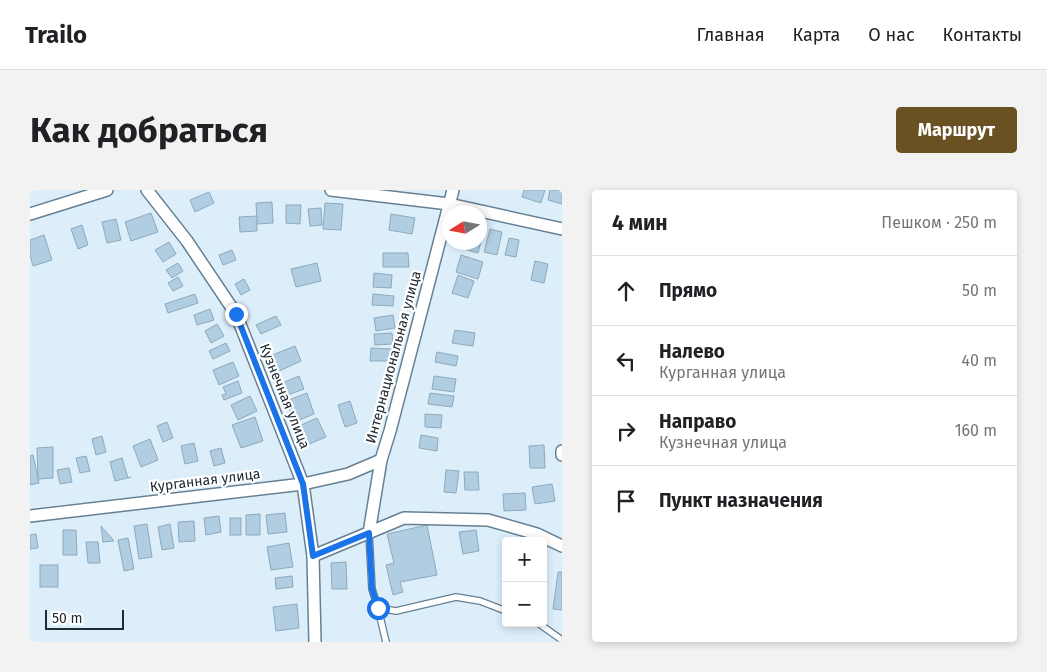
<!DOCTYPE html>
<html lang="ru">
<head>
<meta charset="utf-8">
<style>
	body { margin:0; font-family:"Fira Sans",sans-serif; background:#f2f2f2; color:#202124 }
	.controls { position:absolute; right:15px; bottom:15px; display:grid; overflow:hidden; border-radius:5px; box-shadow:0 2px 8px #0003 }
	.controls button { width:45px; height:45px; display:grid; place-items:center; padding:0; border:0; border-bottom:1px solid #e0e0e0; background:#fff; color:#202124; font:25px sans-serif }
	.compass { position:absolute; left:412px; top:15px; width:45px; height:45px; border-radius:50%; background:#fff; box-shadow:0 2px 8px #0003; rotate:259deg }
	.scale { position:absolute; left:15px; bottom:12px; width:79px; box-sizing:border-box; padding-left:5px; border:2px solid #202b33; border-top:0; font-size:14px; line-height:18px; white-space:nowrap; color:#202b33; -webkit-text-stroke:4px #fff; paint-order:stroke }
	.stop { position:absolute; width:15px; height:15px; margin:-11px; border:4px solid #1a73e8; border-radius:50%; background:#fff }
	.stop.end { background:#1a73e8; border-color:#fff; box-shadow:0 1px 5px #0008 }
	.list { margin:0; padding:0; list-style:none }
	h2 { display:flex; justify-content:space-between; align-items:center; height:65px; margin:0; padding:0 20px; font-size:21px }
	h2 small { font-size:16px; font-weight:400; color:#757577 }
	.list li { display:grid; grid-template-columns:32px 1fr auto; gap:15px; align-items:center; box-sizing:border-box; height:70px; padding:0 20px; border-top:1px solid #e0e0e0 }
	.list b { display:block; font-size:19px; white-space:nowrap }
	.list p { margin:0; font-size:16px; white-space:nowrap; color:#757577 }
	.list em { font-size:16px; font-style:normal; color:#757577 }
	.icon { flex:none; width:28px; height:28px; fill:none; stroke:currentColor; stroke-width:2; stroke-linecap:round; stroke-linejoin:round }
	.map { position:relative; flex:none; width:532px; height:452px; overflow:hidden; border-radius:5px }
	header { display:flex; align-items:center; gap:30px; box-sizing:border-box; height:70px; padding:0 25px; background:#fff; border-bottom:1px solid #e0e0e0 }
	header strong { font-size:24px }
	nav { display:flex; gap:28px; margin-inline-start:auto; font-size:18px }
	.intro { display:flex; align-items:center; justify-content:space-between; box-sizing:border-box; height:120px; padding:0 30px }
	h1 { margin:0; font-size:35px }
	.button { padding:12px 22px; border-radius:5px; background:#6a5122; color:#fff; font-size:18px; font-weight:700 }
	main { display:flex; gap:30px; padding:0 30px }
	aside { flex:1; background:#fff; border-radius:5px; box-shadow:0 2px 8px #0003 }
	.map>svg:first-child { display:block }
</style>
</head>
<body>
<header>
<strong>Trailo</strong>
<nav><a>Главная</a><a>Карта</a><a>О нас</a><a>Контакты</a></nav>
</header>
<div class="intro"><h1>Как добраться</h1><a class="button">Маршрут</a></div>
<main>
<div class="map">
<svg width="532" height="452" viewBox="0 0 532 452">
	<rect width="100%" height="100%" fill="#ddeefb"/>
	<g fill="#b0cde1" stroke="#8da9bc">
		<path d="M494,0h21l-4,13 -19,-6z"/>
		<path d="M520,0h12v14l-14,-4z"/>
		<path d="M179,2l5,11 -19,9 -5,-12z"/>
		<path d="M242,12l1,21 -16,1 -1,-21z"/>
		<path d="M295,13l18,1 -2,26 -18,-1z"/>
		<path d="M256,15h15l-1,19 -14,-1z"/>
		<path d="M291,18l1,17 -12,1 -2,-17z"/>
		<path d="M121,23l7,19 -27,9 -6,-19z"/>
		<path d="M361,24l24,4 -3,16 -23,-4z"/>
		<path d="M227,26v15l-17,1 -1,-15z"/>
		<path d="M86,29l5,21 -14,3 -5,-21z"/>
		<path d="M52,35l6,20 -10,4 -7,-20z"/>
		<path d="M460,39l12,3 -5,23 -13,-3z"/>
		<path d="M14,45l8,25 -19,6 -3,-11v-15z"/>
		<path d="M450,47l2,1 -4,15 -15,-4 1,-7h16z"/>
		<path d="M479,48l10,2 -3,17 -11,-2z"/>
		<path d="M139,52l7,12 -13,8 -8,-12z"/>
		<path d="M202,60l4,10 -13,5 -4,-10z"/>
		<path d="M353,63h25l1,14h-26z"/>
		<path d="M431,65l22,7 -5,17 -22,-7z"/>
		<path d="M505,71l13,3 -4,19 -13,-3z"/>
		<path d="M148,73l5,8 -11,7 -6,-8z"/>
		<path d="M287,73l4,18 -25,6 -5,-18z"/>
		<path d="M344,83l18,2 -1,13 -18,-1z"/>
		<path d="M428,85l16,6 -6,17 -16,-5z"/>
		<path d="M148,87l5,9 -10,5 -5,-8z"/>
		<path d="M214,89l6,11 -9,5 -6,-11z"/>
		<path d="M165,104l3,9 -30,10 -3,-9z"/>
		<path d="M343,104l21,2 -1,10 -21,-1z"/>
		<path d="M180,119l4,11 -17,5 -3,-10z"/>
		<path d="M363,125l2,13 -19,3 -2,-13z"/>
		<path d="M246,126l5,9 -20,9 -5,-9z"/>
		<path d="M187,134l7,12 -13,7 -6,-12z"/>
		<path d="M425,140l20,3 -2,13 -21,-3z"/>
		<path d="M362,143l1,11 -18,1 -1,-11z"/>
		<path d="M196,153l4,8 -17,8 -4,-8z"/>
		<path d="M265,156l6,15 -24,11 -7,-16z"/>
		<path d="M341,158l21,1 -1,12h-21z"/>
		<path d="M407,162l21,4 -2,10 -21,-4z"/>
		<path d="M203,172l6,14 -20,9 -6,-15z"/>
		<path d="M269,186l5,13 -19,7 -5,-12z"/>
		<path d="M404,186l22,3 -2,13 -22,-3z"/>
		<path d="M208,191l4,12 -18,7 -2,-5 4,-1 -3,-7z"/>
		<path d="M277,203l7,21 -20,8 -8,-21z"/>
		<path d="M400,203l24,3 -2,11 -24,-3z"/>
		<path d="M220,206l7,15 -19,9 -7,-15z"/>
		<path d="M320,211l7,22 -12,4 -7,-22z"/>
		<path d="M395,224l17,1 -1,13 -16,-1z"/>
		<path d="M225,227l8,24 -22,7 -9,-23z"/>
		<path d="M287,228l9,19 -19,8 -8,-19z"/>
		<path d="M137,232l6,16 -10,4 -6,-16z"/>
		<path d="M391,245l17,3 -1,13 -18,-3z"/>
		<path d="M72,246l4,16 -10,3 -4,-16z"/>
		<path d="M120,249l8,21 -17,7 -8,-21z"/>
		<path d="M164,253l4,18 -13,3 -4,-18z"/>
		<path d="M514,255l1,23h-15l-1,-22z"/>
		<path d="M23,257v31l-15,1 -1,-31z"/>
		<path d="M191,258l4,15 -11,3 -4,-15z"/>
		<path d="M3,265l6,28 -9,2v-29z"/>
		<path d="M56,266l4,15 -10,2 -4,-15z"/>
		<path d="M92,268l6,20 3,-1 -16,4 -5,-19z"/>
		<path d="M39,278l3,14 -12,2 -3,-14z"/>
		<path d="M416,280l13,1 -3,22 -12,-1z"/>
		<path d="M434,282h14l1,18h-14z"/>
		<path d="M522,294l3,17 -20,3 -3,-17z"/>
		<path d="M495,303l1,17 -22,1 -1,-17z"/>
		<path d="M255,323l2,19 -19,2 -2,-19z"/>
		<path d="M230,324v21h-14v-20z"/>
		<path d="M189,326l2,16 -15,3 -2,-17z"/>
		<rect x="200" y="328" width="11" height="17"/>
		<path d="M164,331l1,20 -16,1 -1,-20z"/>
		<path d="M117,334l5,33 -13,2 -5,-33z"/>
		<path d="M140,334l4,24 -12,2 -4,-23z"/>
		<path d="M397,335l10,50 -37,7 3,10 -10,3 -7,-30 8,-2 -7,-29z"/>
		<path d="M71,336l13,15 -11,1z"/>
		<path d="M33,340h13l1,25h-14z"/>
		<path d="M446,340l3,21 -16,3 -4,-22z"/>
		<path d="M6,344l2,14 -8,1v-14z"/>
		<path d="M98,348l6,31 -10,2 -6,-31z"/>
		<path d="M56,352h12l2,21h-12z"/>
		<path d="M259,353l4,24 -22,3 -4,-23z"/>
		<path d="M316,372l1,27h-15l-1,-26z"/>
		<rect x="10" y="375" width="18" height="22"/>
		<path d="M528,382h4v38l-9,-1z"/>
		<path d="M262,386l1,11 -17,2 -1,-11z"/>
		<path d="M267,414l2,24 -23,3 -3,-24z"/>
	</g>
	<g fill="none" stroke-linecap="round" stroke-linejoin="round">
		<g stroke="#668093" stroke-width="8">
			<g id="lane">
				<path d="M339,343l3,56 6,19 18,3 60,-14 24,4 26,10"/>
				<path d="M348,418l8,34"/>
				<path d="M508,433l24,17"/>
			</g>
		</g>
		<g stroke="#668093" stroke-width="14">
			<g id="street">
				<path d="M117,0l40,51 49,73 67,170 10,72 2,86"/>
				<path d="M301,0l118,14 113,25"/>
				<path d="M0,24l77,-24"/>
				<path d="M532,261v4"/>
				<path d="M0,326l273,-32 45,-10 33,-14"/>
				<path d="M339,343l12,-73 9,-29 63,-241"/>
				<path d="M283,366l91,-38 84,2 49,14 25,12"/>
			</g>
		</g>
		<use href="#lane" stroke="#fff" stroke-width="5.5"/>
		<use href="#street" stroke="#fff" stroke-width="11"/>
	</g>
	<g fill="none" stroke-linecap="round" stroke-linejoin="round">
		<path stroke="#1a73e8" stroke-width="6" d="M206,124l67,170 10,72 56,-23 3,56 6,19"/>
	</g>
	<g text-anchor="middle" stroke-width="4.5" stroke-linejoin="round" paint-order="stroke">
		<g font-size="14" fill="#202b33" stroke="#fff">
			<text transform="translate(363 167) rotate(-75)" y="5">Интернациональная улица</text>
			<text transform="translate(255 206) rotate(68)" y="5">Кузнечная улица</text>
			<text transform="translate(175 290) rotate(-7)" y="5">Курганная улица</text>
		</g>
	</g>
</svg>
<div class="controls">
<button>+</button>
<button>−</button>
</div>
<svg class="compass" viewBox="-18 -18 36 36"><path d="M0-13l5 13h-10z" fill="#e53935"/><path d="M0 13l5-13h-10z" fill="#757577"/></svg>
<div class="scale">50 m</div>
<div class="stop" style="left:348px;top:418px"></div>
<div class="stop end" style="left:206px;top:124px"></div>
</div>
<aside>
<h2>4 мин<small>Пешком · 250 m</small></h2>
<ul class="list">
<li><svg class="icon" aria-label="ahead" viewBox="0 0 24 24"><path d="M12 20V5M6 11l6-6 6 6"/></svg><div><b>Прямо</b></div><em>50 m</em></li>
<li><svg class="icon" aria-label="left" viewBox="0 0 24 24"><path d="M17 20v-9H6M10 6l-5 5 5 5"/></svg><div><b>Налево</b><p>Курганная улица</p></div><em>40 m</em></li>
<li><svg class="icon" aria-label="right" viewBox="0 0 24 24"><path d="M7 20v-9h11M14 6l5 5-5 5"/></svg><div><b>Направо</b><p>Кузнечная улица</p></div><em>160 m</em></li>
<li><svg class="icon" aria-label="arrive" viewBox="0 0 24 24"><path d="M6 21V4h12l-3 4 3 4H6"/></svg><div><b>Пункт назначения</b></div></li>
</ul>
</aside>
</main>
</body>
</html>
